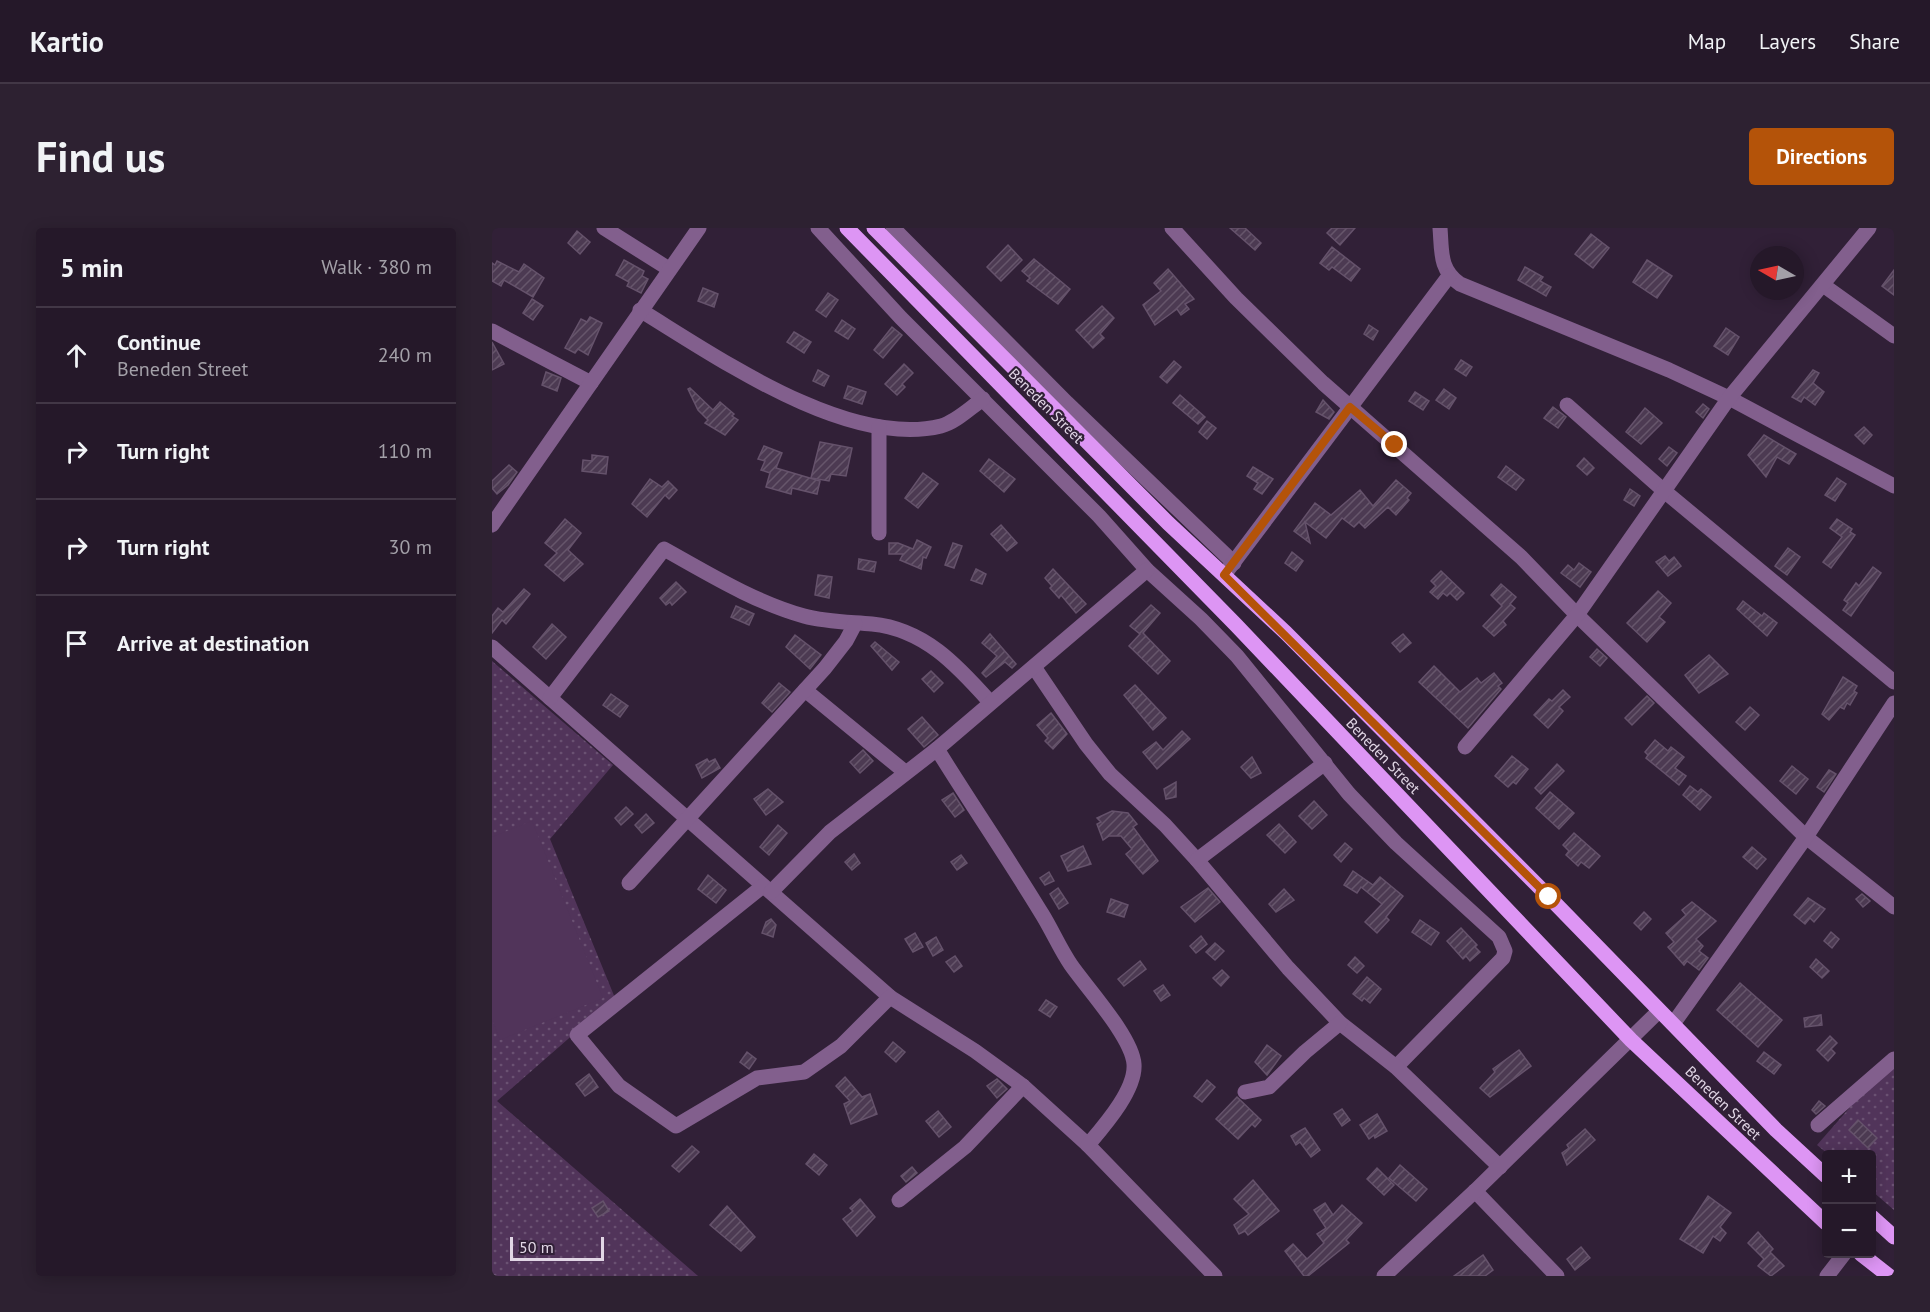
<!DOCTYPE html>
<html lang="en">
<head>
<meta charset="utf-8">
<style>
	body { margin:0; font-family:"PT Sans",sans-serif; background:#2d2131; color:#f1f3f6 }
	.controls { position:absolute; right:18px; bottom:18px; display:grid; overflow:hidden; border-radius:6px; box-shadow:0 3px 15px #0003 }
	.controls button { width:54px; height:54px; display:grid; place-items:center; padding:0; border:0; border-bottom:2px solid #423746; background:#251829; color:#f1f3f6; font:30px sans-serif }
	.compass { position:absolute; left:1258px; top:18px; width:54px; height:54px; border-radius:50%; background:#251829; box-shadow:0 3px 15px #0003; rotate:279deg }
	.scale { position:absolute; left:18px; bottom:15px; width:94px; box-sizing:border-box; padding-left:6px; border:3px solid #e1d6e5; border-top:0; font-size:16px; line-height:21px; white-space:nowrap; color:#e1d6e5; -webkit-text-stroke:4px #312037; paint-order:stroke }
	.stop { position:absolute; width:18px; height:18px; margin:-14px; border:4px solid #b45309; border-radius:50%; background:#fff }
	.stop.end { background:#b45309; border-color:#fff; box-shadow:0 2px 6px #0008 }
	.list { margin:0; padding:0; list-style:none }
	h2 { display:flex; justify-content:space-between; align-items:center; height:78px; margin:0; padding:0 24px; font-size:26px }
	h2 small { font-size:20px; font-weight:400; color:#a3a0a8 }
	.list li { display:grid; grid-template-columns:39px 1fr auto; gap:18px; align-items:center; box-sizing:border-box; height:96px; padding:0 24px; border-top:2px solid #423746 }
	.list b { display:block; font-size:22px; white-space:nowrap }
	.list p { margin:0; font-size:20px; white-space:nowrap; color:#a3a0a8 }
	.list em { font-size:20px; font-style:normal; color:#a3a0a8 }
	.icon { flex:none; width:33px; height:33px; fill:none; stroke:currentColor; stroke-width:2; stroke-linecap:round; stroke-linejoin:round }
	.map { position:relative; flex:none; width:1402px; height:1048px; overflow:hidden; border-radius:6px }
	header { display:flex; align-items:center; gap:36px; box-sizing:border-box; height:84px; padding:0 30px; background:#251829; border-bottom:2px solid #423746 }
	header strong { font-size:28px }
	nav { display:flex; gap:33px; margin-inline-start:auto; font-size:21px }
	.intro { display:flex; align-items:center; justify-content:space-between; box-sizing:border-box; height:144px; padding:0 36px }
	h1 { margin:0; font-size:42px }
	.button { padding:15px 27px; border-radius:6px; background:#b45309; color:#fff; font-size:21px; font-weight:700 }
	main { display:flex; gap:36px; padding:0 36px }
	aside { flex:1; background:#251829; border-radius:6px; box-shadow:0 3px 15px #0003 }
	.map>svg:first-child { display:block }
</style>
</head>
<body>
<header>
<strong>Kartio</strong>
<nav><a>Map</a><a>Layers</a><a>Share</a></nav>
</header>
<div class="intro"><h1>Find us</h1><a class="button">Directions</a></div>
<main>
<aside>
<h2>5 min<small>Walk · 380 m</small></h2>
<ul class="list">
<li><svg class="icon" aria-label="ahead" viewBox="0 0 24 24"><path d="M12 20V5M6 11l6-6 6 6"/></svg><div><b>Continue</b><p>Beneden Street</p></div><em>240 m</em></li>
<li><svg class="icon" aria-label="right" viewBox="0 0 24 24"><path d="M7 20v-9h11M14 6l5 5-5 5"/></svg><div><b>Turn right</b></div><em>110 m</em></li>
<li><svg class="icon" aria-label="right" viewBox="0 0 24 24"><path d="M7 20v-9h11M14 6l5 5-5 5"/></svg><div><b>Turn right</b></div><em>30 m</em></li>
<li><svg class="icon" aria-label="arrive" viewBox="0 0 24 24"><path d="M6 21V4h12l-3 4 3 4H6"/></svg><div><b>Arrive at destination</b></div></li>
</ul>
</aside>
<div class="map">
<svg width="1402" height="1048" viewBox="0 0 1402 1048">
	<defs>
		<pattern id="grass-dots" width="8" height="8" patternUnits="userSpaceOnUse" patternTransform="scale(1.5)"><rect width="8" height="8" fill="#51345a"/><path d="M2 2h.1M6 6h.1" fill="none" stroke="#6a5172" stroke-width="1.8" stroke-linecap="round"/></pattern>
		<pattern id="building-hatch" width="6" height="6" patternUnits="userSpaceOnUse" patternTransform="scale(1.5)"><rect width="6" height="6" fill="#4c3a52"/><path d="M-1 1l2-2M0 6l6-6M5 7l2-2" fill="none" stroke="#66566b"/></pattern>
	</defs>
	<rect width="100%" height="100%" fill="#312037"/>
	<g fill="url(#grass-dots)">
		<path d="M0,433l121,104 -63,74 65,159 -118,103 201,175h-206z"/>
		<path d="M1402,829v153l-22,-19v-37h-44l-11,-9z"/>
	</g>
	<path fill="#51345a" d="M40,593l71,177 -103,42 -8,-21v-182z"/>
	<g fill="url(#building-hatch)" stroke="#65526b" stroke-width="1.5">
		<path d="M738,0h15l16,15 -6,7z"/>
		<path d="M840,0h23l-15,17 -13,-12z"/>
		<path d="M85,3l13,11 -10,12 -12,-11z"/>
		<path d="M1099,6l18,14 -16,20 -18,-14z"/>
		<path d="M516,17l14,15 -21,21 -14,-14z"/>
		<path d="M840,19l28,22 -9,12 -19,-14 -3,3 -9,-7z"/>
		<path d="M542,31l36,30 -12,15 -31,-23 3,-3 -8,-7z"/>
		<path d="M132,32l20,11 -2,5 6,3 -7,14 -14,-7 2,-4 -13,-7z"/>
		<path d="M1155,32l25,16 -15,22 -24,-16z"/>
		<path d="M5,33l22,11 5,-8 20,14 -11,19 -29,-17 -3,6 -9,-5v-18l3,2z"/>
		<path d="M1033,39l18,10 -3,4 11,6 -5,9 -28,-16z"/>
		<path d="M676,41l26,30 -9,5 4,5 -8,6 -4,-6 -22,16 -12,-20 18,-14 -7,-8z"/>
		<path d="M1402,42v25l-12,-9z"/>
		<path d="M211,60l15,6 -4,13 -16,-6z"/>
		<path d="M336,65l10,7 -12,17 -10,-7z"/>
		<path d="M40,71l11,7 -10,14 -10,-7z"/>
		<path d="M610,78l12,12 -14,16 4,4 -11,10 -17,-18z"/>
		<path d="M98,89l12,6 -14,32 -10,-6 -3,4 -10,-5 16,-29 6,3z"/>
		<path d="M350,92l13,9 -7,10 -13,-8z"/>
		<path d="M877,97l9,6 -5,9 -9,-6z"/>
		<path d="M400,99l10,8 -19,23 -9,-8z"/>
		<path d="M1234,100l13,9 -11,18 -14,-9z"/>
		<path d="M302,104l17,10 -7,11 -17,-11z"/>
		<path d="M0,114l12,22 -12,6z"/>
		<path d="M969,132l11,7 -6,9 -11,-7z"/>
		<path d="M682,133l7,6 -14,16 -7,-6z"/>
		<path d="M412,136l9,9 -11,11 3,3 -8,8 -12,-11z"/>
		<path d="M326,142l11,6 -5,10 -11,-5z"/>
		<path d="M1321,142l6,3 -6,10 11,9 -9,13 -11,-8 -3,5 -9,-5z"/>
		<path d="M54,144l15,6 -4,13 -15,-6z"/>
		<path d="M356,158l18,6 -4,12 -18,-6z"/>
		<path d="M198,160l23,22 7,-8 14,12 -2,2 6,4 -13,15 -20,-12 3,-3 -10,-10 -10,-21z"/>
		<path d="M952,161l12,9 -7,11 -13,-9z"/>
		<path d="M923,164l14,9 -6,9 -14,-9z"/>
		<path d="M688,167l25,22 -7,7 -25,-21z"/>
		<path d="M831,172l11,12 -5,7 -13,-7z"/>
		<path d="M1211,176l6,5 -6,9 -7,-6z"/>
		<path d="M1061,179l13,10 -8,11 -14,-10z"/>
		<path d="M1153,180l17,15 -21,21 -15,-12z"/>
		<path d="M715,193l9,7 -9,11 -8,-7z"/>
		<path d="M1372,199l8,8 -8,9 -9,-9z"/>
		<path d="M1272,207l32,19 -7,10 -12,-7 -11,20 -18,-22z"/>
		<path d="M328,214l32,6 -6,28 -15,-2 -2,7 -18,-3z"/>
		<path d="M272,218l18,7 -6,15 44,13 -3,13 -25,-6 -1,6 -25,-7 4,-14 -9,-3 4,-9 -7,-2z"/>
		<path d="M1177,219l8,6 -10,13 -8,-7z"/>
		<path d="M100,227l16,2 -2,17 -24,-3 1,-11 9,1z"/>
		<path d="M1092,230l10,10 -7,7 -10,-9z"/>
		<path d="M497,231l26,20 -11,13 -24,-21z"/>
		<path d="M17,237l8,7 -9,13 -11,9 -5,-6v-7z"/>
		<path d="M1014,238l18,14 -8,10 -18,-13z"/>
		<path d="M761,239l20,12 -11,15 -8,-5 4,-6 -11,-7z"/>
		<path d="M431,245l15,11 -20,24 -13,-10z"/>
		<path d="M1345,250l9,6 -11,17 -10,-6z"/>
		<path d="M158,251l12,8 6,-6 9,9 -8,9 -4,-4 -18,22 -15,-13z"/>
		<path d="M904,252l15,13 -4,5 2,2 -13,15 -8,-8 -23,21 -6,-6 -5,5 -12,-9 -16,20 -21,-16 5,21 -16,-12 21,-28 16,12 29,-25 13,16z"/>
		<path d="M1138,261l10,7 -6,10 -10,-6z"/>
		<path d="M73,291l16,14 -13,17 15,14 -19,17 -19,-16 12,-12 -12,-10z"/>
		<path d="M1345,291l15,10 -2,3 5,3 -24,33 -8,-6 19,-25 -12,-9z"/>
		<path d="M509,297l16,18 -10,8 -16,-17z"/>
		<path d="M425,312l14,7 -5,11 -3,-1 -2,12 -21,-9 3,-6h-14v-11h9l15,6z"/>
		<path d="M461,315l9,3 -8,22 -9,-3z"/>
		<path d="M1296,320l12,9 -13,18 -12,-9z"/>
		<path d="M800,324l11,9 -7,10 -11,-8z"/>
		<path d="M1173,328l4,5 5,-4 7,9 -13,10 -12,-14z"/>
		<path d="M367,331l17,3 -2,10 -16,-3z"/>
		<path d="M1087,335l12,9 -11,15 -19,-14 7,-8 6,5z"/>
		<path d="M1381,339l8,6 -30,43 -8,-6 5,-7 -4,-3 12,-17 3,3z"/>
		<path d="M484,341l10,5 -4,10 -11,-4z"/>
		<path d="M561,341l33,35 -10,9 -15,-18 -2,3 -9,-10 2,-2 -7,-8z"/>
		<path d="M949,343l23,22 -7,7 -7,-7 -3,3 -4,-3 -5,6 -8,-7 6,-6 -5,-5z"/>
		<path d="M326,347l14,2 -3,21 -14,-3z"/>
		<path d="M184,354l10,10 -14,13 -2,-3 -4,3 -6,-7z"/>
		<path d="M1009,356l15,13 -6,7 5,4 -12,13 3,4 -12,11 -11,-10 19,-20 -11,-11z"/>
		<path d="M32,361l6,5 -24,30 -4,-4 -10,13v-17l6,-8 5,4z"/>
		<path d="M1166,363l13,12 -12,14 6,5 -18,20 -20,-19z"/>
		<path d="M1251,373l19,15 2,-3 13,10 -10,13 -30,-27z"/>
		<path d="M659,377l9,8 -17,20 27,28 -12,13 -29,-28 11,-12 -10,-8z"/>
		<path d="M244,378l18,8 -5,11 -18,-8z"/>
		<path d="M60,396l14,13 -20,22 -13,-12z"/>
		<path d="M498,406l26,30 -4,4 -7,-6 -19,15 -4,-4 15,-17 -15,-13z"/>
		<path d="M911,406l8,9 -11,9 -8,-9z"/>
		<path d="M303,407l26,20 -11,14 -24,-22z"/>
		<path d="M383,414l24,20 -7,8 -21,-24z"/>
		<path d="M1105,421l10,9 -7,8 -10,-9z"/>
		<path d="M1217,427l19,19 -29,19 -14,-18z"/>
		<path d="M942,438l26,26 17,-14 4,5 13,-10 8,10 -4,3 3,3 -33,39 -49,-46z"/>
		<path d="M439,443l12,12 -9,9 -12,-13z"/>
		<path d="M1351,449l14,9 -3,5 3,2 -7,12 -3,-2 -3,6 -4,-2 -11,13 -7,-6z"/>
		<path d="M287,455l11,9 -18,20 -10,-9z"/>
		<path d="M643,457l31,33 -13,12 -29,-35z"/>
		<path d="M1071,462l7,7 -11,10 4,4 -15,17 -14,-13 15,-16 3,2z"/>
		<path d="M119,466l17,12 -8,11 -17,-12z"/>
		<path d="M1155,468l7,7 -22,22 -7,-7z"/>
		<path d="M1258,479l9,8 -14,15 -9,-8z"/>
		<path d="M559,485l16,21 -14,15 -8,-8 3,-3 -11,-13z"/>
		<path d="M430,489l16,18 -14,12 -16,-18z"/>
		<path d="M690,503l8,8 -33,30 -14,-17 13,-10 7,8z"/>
		<path d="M1163,512l13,11 3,-4 13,10 -9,11 11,8 -7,9 -33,-27 2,-3 -3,-3z"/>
		<path d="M371,522l10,11 -13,12 -10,-11z"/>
		<path d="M1020,528l16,13 -12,15 -3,-2 -5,5 -13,-11z"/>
		<path d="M760,529l9,16 -10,5 -10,-11z"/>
		<path d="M215,531l2,3 6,-3 5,9 -18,10 -6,-13z"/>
		<path d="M1065,536l7,7 -23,23 -6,-6z"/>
		<path d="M1300,538l16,13 -12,15 -16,-13z"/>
		<path d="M1337,542l7,4 -12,18 -7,-5z"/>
		<path d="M684,554v15l-10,2 -2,-10z"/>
		<path d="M1198,558l8,6 3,-3 10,8 -11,13 -17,-15z"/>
		<path d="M276,561l15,13 -17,13 -12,-16z"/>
		<path d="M1058,564l24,21 -15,16 -23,-21z"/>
		<path d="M461,565l11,17 -9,7 -13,-17z"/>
		<path d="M822,573l13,14 -15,14 -13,-13z"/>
		<path d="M134,579l7,7 -12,11 -6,-7z"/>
		<path d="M620,583l16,2 9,11 -4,3 25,34 -15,13 -17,-20 6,-5 -11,-13h-12l-6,4 -6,-16 4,-2 -4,-4z"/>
		<path d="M154,586l8,9 -12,10 -7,-8z"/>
		<path d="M787,596l17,18 -11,11 -18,-18z"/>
		<path d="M286,597l9,8 -18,22 -9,-8z"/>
		<path d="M1082,605l26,23 -11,12 -8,-6 -3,4 -12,-11 3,-4 -6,-6z"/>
		<path d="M853,615l7,6 -11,13 -7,-7z"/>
		<path d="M591,618l8,18 -23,7 -7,-15z"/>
		<path d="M1260,619l14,12 -9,10 -14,-12z"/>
		<path d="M362,626l6,9 -8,7 -7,-8z"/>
		<path d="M469,627l6,8 -10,7 -6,-8z"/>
		<path d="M861,643l20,14 7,-8 23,19 -17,21 3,3 -12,13 -12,-11 17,-18 -21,-17 -4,6 -13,-8z"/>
		<path d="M557,644l5,9 -9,4 -5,-7z"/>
		<path d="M216,647l18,15 -10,13 -18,-14z"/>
		<path d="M566,660l10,15 -9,6 -9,-15z"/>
		<path d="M716,660l12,14 -25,20 -14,-15z"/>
		<path d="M792,661l10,11 -18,12 -7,-8z"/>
		<path d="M1370,666l8,7 -7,6 -7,-8z"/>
		<path d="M1316,670l17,11 -11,13 -4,-4 -5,6 -11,-9z"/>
		<path d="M619,671l17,6 -4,12 -17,-5z"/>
		<path d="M1200,674l24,19 -20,18 7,7 -4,5 9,7 -9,12 -12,-9 -3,4 -16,-18 6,-5 -8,-9 20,-18 -4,-5z"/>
		<path d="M1152,684l7,7 -10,11 -7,-7z"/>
		<path d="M279,691l5,6 -3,12 -11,-4 4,-11z"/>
		<path d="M928,692l19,13 -8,12 -19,-13z"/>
		<path d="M969,700l16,17 -2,2 5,5 -10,9 -4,-5 -3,3 -16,-18z"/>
		<path d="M1339,704l8,7 -7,9 -8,-7z"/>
		<path d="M423,705l8,14 -10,5 -8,-13z"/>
		<path d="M709,708l6,8 -11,9 -6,-7z"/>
		<path d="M444,709l7,13 -10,6 -7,-13z"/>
		<path d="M723,715l9,8 -9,9 -9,-8z"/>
		<path d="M463,728l7,10 -8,6 -8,-10z"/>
		<path d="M863,729l9,9 -7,7 -9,-8z"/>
		<path d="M1324,731l13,12 -7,7 -12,-11z"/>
		<path d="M648,733l6,8 -22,17 -6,-7z"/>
		<path d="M730,742l7,7 -8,9 -8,-8z"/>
		<path d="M875,749l14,12 -11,14 -6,-5 -2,3 -9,-7z"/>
		<path d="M1248,755l42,37 -24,27 -41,-37z"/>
		<path d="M671,757l7,10 -9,6 -7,-10z"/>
		<path d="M554,772l11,7 -7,10 -11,-7z"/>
		<path d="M1329,787l1,10 -17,2 -1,-9z"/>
		<path d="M1338,808l7,7 -6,6 4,4 -7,8 -11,-11z"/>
		<path d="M401,814l12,10 -9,10 -11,-10z"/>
		<path d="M775,817l14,11 -14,19 -12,-13z"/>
		<path d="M1027,822l12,16 -41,31 -10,-9 15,-16 -2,-3z"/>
		<path d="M255,824l9,7 -7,10 -9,-7z"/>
		<path d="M1272,824l17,13 -7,9 -17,-13z"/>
		<path d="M97,846l9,13 -13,9 -9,-12z"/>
		<path d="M353,849l17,20 8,-3 7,20 -26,10 -7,-20 6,-3 -14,-15z"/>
		<path d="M505,851l10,10 -10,9 -10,-12z"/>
		<path d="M715,852l8,7 -13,15 -8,-6z"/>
		<path d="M745,869l24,23 -6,7 -3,-3 -14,15 -22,-20z"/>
		<path d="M1327,873l6,5 -9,8 -4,-4z"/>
		<path d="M850,881l8,11 -8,6 -8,-12z"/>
		<path d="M446,883l13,16 -12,10 -13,-16z"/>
		<path d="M885,886l10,17 -12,7 -1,-3 -5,4 -9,-14z"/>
		<path d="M1366,892l19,18 -9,10 -19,-18z"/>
		<path d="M813,900l15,22 -9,7 -11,-15 -4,3 -5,-9z"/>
		<path d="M1093,901l10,11 -28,25 -5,-12 7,-5 -2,-3z"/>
		<path d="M200,918l7,6 -20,20 -7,-6z"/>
		<path d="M322,926l13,11 -8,10 -13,-11z"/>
		<path d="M908,937l27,24 -11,12 -27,-23z"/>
		<path d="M420,939l5,6 -11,9 -5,-6z"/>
		<path d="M885,940l17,17 -10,10 -17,-16z"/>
		<path d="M761,952l26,31 -31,24 -3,-4 -6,3 -5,-9 15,-11 -15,-15z"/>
		<path d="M1216,968l23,17 -11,14 6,6 -6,8 -7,-5 -10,17 -23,-14z"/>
		<path d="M368,971l15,18 -18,19 -14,-17 10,-8 -3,-3z"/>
		<path d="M111,973l6,10 -11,6 -6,-9z"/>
		<path d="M833,975l8,12 9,-10 20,18 -16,17 3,3 -41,33h-4l-19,-25 8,-7 14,15 17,-16 -7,-9 9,-6 -12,-18z"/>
		<path d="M235,978l28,31 -14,14 -31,-26z"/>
		<path d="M1266,1004l15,17 -3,3 14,14 -13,10 -13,-10 6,-7 -16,-16z"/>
		<path d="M1089,1019l9,11 -15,12 -8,-11z"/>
		<path d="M991,1027l10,15 -8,6h-31z"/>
	</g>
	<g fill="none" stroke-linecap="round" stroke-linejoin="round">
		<g stroke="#825f8d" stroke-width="15">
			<path d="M112,0l65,41"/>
			<path d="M326,0l83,90 198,198 48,54 54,49 36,37 112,138 47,49 103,94 6,14 -2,7 -107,109"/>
			<path d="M401,0l174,175 167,160"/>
			<path d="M680,0l64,70 87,85 198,174 56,58 229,222 88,70"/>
			<path d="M948,0c2,23 -1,42 20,56l209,86 60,28 165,88"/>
			<path d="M1331,57l71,51"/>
			<path d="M148,82c77,47 208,139 301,116 15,-4 29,-18 42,-27"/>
			<path d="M0,103l99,52"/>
			<path d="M1075,177l96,85 231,192"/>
			<path d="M387,199v106"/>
			<path d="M0,297l207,-297"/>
			<path d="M735,343l222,-295"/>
			<path d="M0,419l398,350 85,54 48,35 65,59 127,131"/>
			<path d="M542,439l52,77 24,30 55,51 32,35 91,108 52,55 56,44 104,100"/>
			<path d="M313,462l100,82"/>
			<path d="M58,470l114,-149c45,25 90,53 140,67 22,6 45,6 68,8 52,5 85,41 118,78"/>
			<path d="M973,519l112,-132 152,-217 140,-170"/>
			<path d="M445,521c34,55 71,109 105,165 10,16 18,35 29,51 16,23 61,72 63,99 2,26 -30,62 -46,81"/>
			<path d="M705,632l128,-97"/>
			<path d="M137,655l196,-215 21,-27 9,-17"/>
			<path d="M271,658l-186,149 42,51 57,40 81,-48 47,-6 37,-26 49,-49"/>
			<path d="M279,664l59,-60 107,-83 210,-179"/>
			<path d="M1181,796l133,-187 88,-134"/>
			<path d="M753,864l24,-5 36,-35 35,-29"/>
			<path d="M1326,897l76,-66"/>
			<path d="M983,963l82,85"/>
			<path d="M407,972l66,-53 58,-61"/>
			<path d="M892,1048l91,-85 184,-180"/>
			<path d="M1335,1048l17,-22"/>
		</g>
		<g stroke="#dd95f4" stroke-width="15">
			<path d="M355,0l389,397 395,415 195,183"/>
			<path d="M382,0l294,295 118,110 263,264 227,233 50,46"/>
			<path d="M1380,989l22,20"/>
			<path d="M1369,1026l28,22"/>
		</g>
	</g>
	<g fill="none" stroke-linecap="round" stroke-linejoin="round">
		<path stroke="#b45309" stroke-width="8" d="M903,217l-45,-38 -126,168 325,322"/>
	</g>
	<g text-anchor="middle" stroke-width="4.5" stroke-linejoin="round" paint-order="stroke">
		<g font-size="15" fill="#e1d6e5" stroke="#312037">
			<text transform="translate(554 178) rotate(45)" y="5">Beneden Street</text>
			<text transform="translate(891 528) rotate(46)" y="5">Beneden Street</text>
			<text transform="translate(1231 875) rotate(44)" y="5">Beneden Street</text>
		</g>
	</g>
</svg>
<div class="controls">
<button>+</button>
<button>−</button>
</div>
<svg class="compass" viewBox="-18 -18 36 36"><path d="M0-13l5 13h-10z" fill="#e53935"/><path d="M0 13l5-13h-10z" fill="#a3a0a8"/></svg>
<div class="scale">50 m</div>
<div class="stop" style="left:1057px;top:669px"></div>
<div class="stop end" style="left:903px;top:217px"></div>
</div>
</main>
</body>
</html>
